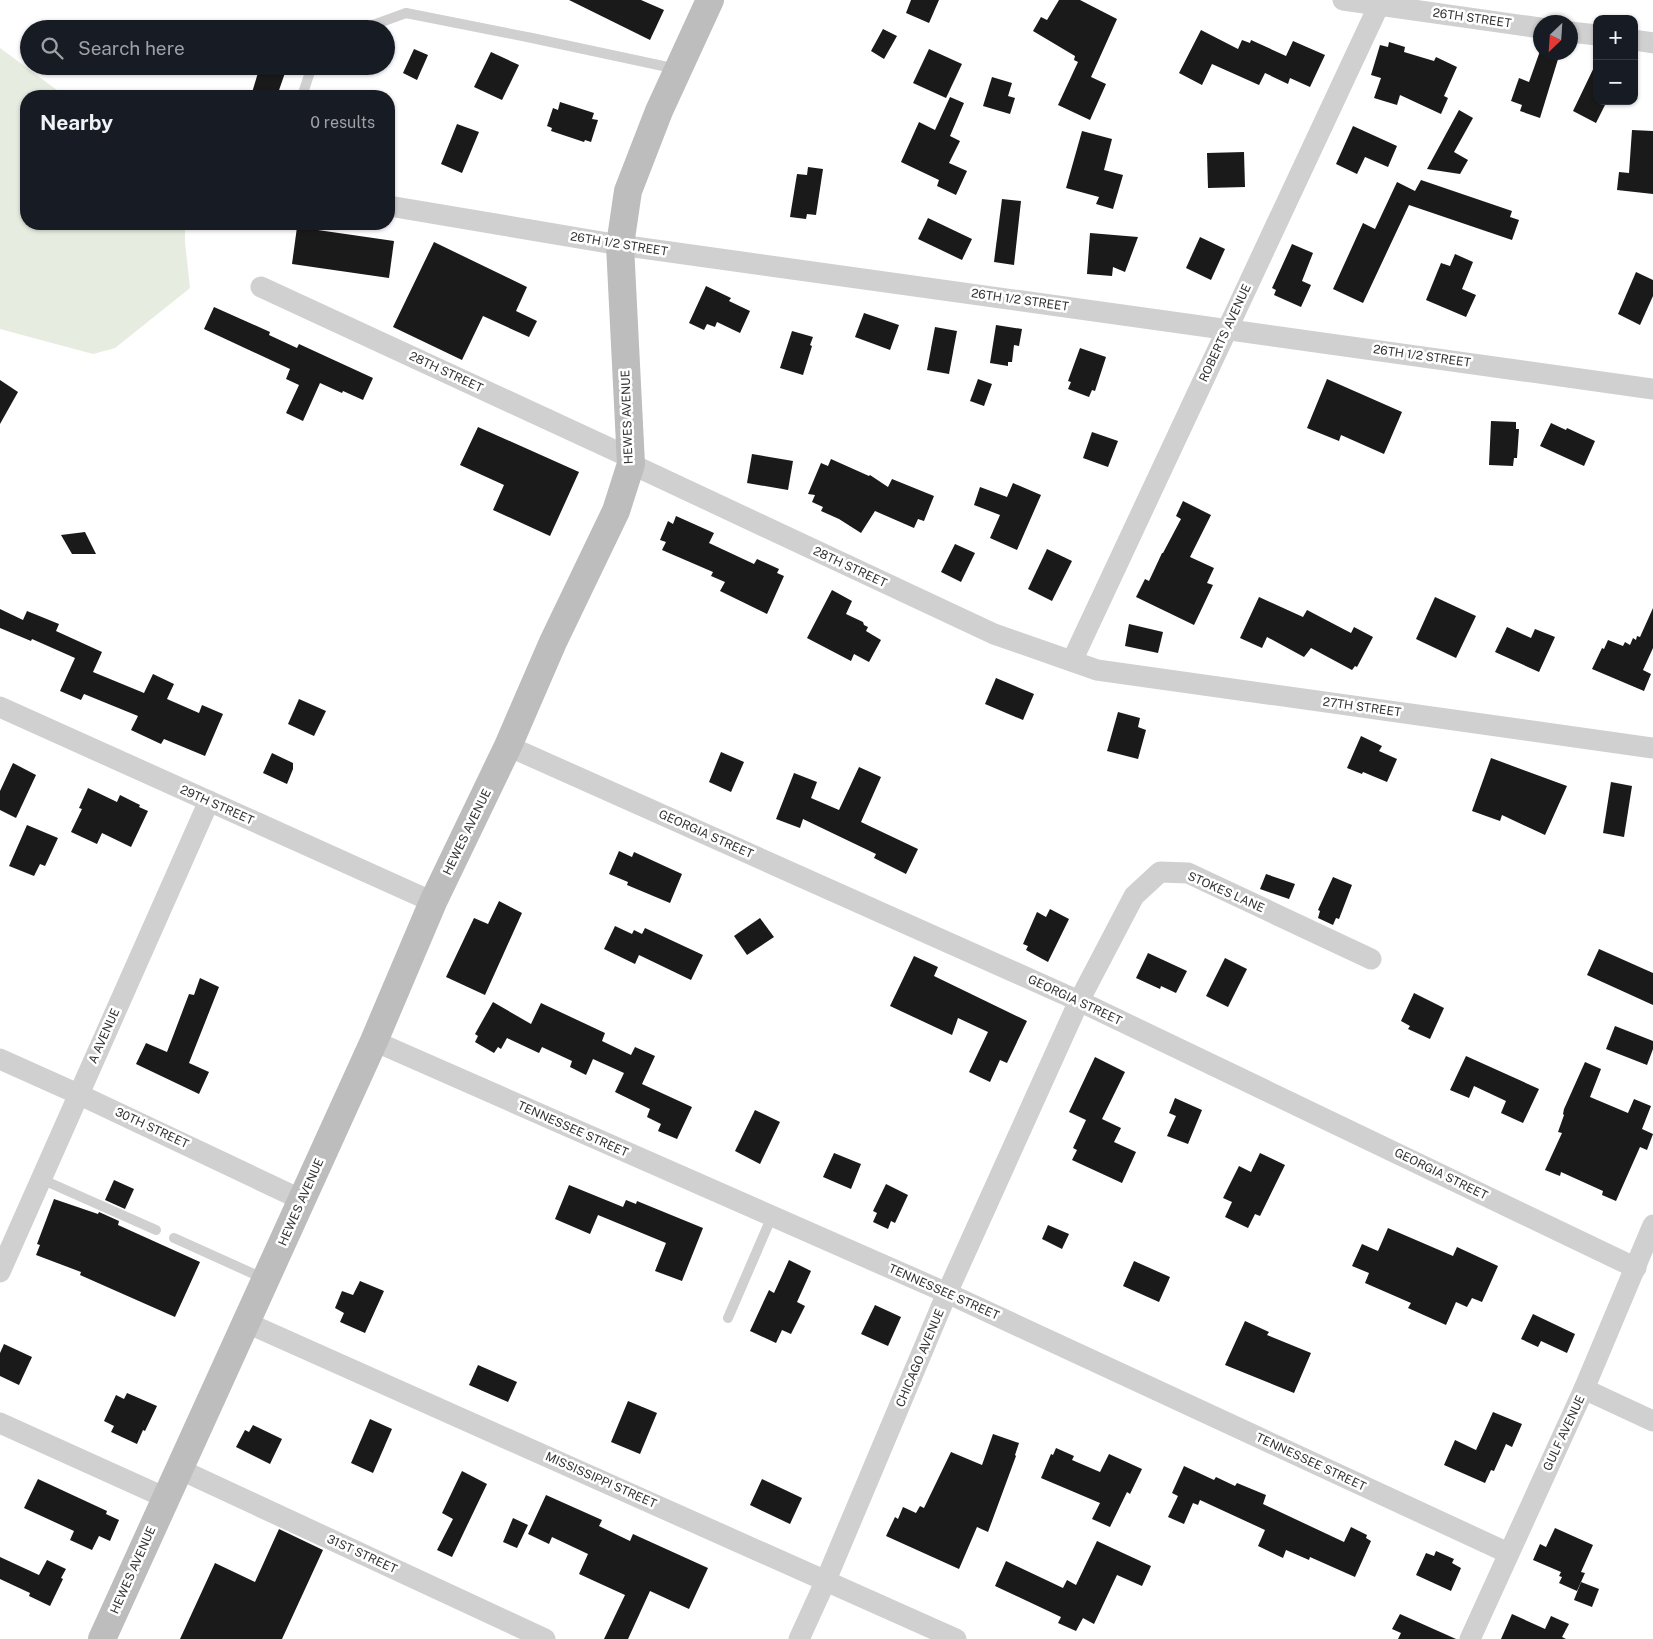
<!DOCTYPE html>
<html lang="en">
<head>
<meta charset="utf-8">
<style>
	body { margin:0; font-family:"Public Sans",sans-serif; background:#20242c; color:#f1f3f6 }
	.controls { position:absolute; right:15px; top:15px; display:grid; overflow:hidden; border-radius:10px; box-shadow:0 1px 4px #0004 }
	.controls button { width:45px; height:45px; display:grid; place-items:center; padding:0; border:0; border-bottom:1px solid #363941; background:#171b24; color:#f1f3f6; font:25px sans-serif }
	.compass { position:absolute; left:1533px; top:15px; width:45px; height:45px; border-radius:50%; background:#171b24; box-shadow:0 1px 4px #0004; rotate:205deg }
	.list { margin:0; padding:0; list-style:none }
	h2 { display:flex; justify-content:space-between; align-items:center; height:65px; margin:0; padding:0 20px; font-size:21px }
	h2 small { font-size:16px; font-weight:400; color:#9ea1a6 }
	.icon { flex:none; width:28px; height:28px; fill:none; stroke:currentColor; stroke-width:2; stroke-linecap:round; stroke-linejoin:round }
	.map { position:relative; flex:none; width:1653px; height:1639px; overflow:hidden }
	.search { position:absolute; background:#171b24; box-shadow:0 1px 4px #0004; left:20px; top:20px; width:375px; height:55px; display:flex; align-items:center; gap:12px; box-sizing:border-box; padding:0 18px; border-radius:28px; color:#9ea1a6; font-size:19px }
	.panel { position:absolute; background:#171b24; box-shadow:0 1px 4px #0004; left:20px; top:90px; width:375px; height:140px; border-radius:20px }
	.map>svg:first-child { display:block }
</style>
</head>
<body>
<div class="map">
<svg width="1653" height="1639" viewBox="0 0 1653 1639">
	<rect width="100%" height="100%" fill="#fff"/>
	<path fill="#e6ecdf" d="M0,48l65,48h-39v128h159v18l5,46 -75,60 -22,6 -93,-25z"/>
	<g fill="#1a1a1a">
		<path d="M569,0h72l23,10 -14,30z"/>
		<path d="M911,0h28l-10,23 -23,-10z"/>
		<path d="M1059,0h21l37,19 -26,58 15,7 -16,36 -32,-15 20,-43 -4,-2 1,-4 -42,-25 8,-14 6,3z"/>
		<path d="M883,29l14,7 -13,23 -13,-8z"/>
		<path d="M1201,30l37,19 4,-9 8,3 1,-3 35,16 7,-15 32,14 -15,32 -20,-9 -2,6 -23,-11 -6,12 -47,-21 -10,21 -23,-12z"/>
		<path d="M1389,42l16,5 -1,5 30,9 2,-4 21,10 -13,29 4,2 -7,16 -41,-19 -3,10 -23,-7 7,-20 -10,-3 9,-30 8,2z"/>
		<path d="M414,49l14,6 -11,25 -14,-7z"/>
		<path d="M929,49l33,15 -16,34 -33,-15z"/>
		<path d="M1540,51v1h10l9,4 -19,62 -20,-7 2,-6 -11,-4 8,-23 10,4z"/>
		<path d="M491,52l28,13 -17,35 -28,-13z"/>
		<path d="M1597,61v40h10l-11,22 -23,-12z"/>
		<path d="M260,66h15l11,4 -9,26h-26z"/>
		<path d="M992,77l20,6 -4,13 7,2 -5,16 -27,-8z"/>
		<path d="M950,97l14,6 -14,33 10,5 -11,22 18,8 -11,24 -19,-9 2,-6 -38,-18 18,-40 16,8z"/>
		<path d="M560,102l34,11 -2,6 6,1 -7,22 -6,-2 -1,2 -33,-11 1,-3 -5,-2 6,-18 5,2z"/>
		<path d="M1459,110l14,8 -19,34 14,8 -8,14 -33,-5z"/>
		<path d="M457,124l22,8 -17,41 -21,-9z"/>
		<path d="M1353,126l44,20 -9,21 -23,-10 -8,17 -21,-10z"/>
		<path d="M1632,130l21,1v63l-36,-4 2,-18 10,1z"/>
		<path d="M1082,131l30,8 -8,31 19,5 -10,34 -17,-5 3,-7 -33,-9z"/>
		<path d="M1244,152l1,35 -37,1 -1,-35z"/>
		<path d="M808,167l15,2 -7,46 -9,-1 -1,5 -16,-2 7,-43 10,1z"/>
		<path d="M1421,180l91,31 -2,6 9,3 -7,20 -103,-35 -46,98 -30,-14 30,-66 12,6 22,-47 18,9z"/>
		<path d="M1002,199l19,2 -7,64 -20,-3z"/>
		<path d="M928,218l44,21 -10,21 -44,-21z"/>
		<path d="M297,227l97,14 -5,37 -97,-14z"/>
		<path d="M1090,233l48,4 -13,35 -12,-5 -1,9 -25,-2z"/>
		<path d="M1200,237l25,12 -14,31 -25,-12z"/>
		<path d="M434,242l93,45 -11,24 21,10 -8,16 -46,-21 -21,44 -69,-33z"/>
		<path d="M1292,244l21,9 -11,28 9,4 -10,22 -27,-12 2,-5 -4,-2z"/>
		<path d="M1455,254l18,8 -11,27 14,6 -10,22 -40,-17 15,-37 9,3z"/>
		<path d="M1636,272l17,8v16l-13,29 -22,-11z"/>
		<path d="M706,286l25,12 -2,3 21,10 -10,22 -23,-11 -2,5 -8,-3 -3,6 -15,-7z"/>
		<path d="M214,307l56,25 -1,3 28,13 2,-4 74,34 -10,22 -20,-9 -1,2 -22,-10 -17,38 -17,-8 13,-28 -13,-6 4,-10 -86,-40z"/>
		<path d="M864,313l35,12 -9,25 -35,-13z"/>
		<path d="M996,325l26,4 -3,17 -5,-1 -2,17h-4v4l-18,-3z"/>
		<path d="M935,327l22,4 -8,43 -22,-4z"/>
		<path d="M792,331l21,6 -3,8 2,1 -9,29 -23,-7z"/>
		<path d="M1080,348l26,9 -11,34 -3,-1 -3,7 -21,-8 3,-7 -3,-1z"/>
		<path d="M978,379l14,5 -8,22 -14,-5z"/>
		<path d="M1327,379l75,33 -18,42 -43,-19 -2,6 -32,-13z"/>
		<path d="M0,380l18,12 -18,32z"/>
		<path d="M1491,421l25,1v7h3l-2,29h-3l-1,8 -24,-1z"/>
		<path d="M1551,423l15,7 1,-2 28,13 -11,25 -44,-20z"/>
		<path d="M478,427l101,45 -29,64 -57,-26 11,-25 -44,-20z"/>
		<path d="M1092,432l26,9 -10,26 -25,-9z"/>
		<path d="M752,454l41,7 -5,29 -41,-7z"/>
		<path d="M831,459l38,17 1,-1 18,12 4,-8 42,17 -10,25 -6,-2 -4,9 -39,-17 -14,22 -22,-14 -18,-8 2,-4 -11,-5 3,-7 -7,-1 13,-31 7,3z"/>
		<path d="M1013,483l28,12 -24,55 -27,-12 10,-23 -26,-10 6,-18 27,10z"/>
		<path d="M1183,501l28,14 -21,42 24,11 -7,15 6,2 -19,40 -58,-28 9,-18 4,2 13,-28h1l18,-34 -5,-3z"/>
		<path d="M676,516l38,17 -5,10 45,21 3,-5 22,10 -2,4 7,3 -17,38 -47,-23 5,-9 -14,-6 2,-4 -51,-22 4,-8 -6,-2 8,-19 5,3z"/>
		<path d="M85,532l11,22h-24l-11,-19z"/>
		<path d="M955,544l20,9 -14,29 -20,-10z"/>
		<path d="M1047,549l25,12 -20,40 -24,-12z"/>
		<path d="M832,590l20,11 -6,13 17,8 1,3 4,2 -2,4 15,9 -12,22 -15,-8 -3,7 -44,-23z"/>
		<path d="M1259,597l44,20 4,-7 44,23 3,-6 19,10 -16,30 -2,-1 -3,4 -41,-22 -7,9 -37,-20 -5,11 -22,-10z"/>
		<path d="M1435,597l41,19 -20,42 -40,-19z"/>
		<path d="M1653,608v40l-10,22 8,4 -7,17 -52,-22 10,-21 2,1 4,-9 15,6 2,-4 5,3 3,-7 3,2 1,-4 3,1z"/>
		<path d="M0,609l23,11 4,-9 32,13 -3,7 46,21 -9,20 51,21 9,-19 21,10 -7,15 32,14 3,-8 21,9 -18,42 -41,-17 -3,5 -30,-14 7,-14 -54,-22 -3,6 -21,-9 15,-33 -43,-19 -1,2 -31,-13z"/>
		<path d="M1129,624l34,8 -5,21 -33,-7z"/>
		<path d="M1507,627l24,11 4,-9 20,8 -16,35 -44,-20z"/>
		<path d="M996,678l38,16 -11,26 -38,-16z"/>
		<path d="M299,699l27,12 -12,25 -26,-12z"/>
		<path d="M1118,712l22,6 -2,9 8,3 -8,29 -31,-8z"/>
		<path d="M1361,736l21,10 -3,5 18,8 -10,23 -24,-10 -1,2 -15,-6z"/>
		<path d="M721,752l23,10 -13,30 -22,-10z"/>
		<path d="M272,753l21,10v6l-6,15 -24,-11z"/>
		<path d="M1491,758l76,28 -22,49 -43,-20 -2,6 -28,-10z"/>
		<path d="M13,763l23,12 -20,43 -16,-8v-19z"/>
		<path d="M859,767l22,10 -20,45 57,27 -12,25 -32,-16 2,-4 -73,-35 -3,9 -24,-9 18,-46 23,9 -6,16 28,12z"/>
		<path d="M1611,782l21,4 -8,51 -21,-4z"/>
		<path d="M88,788l29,14 3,-7 20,10 -1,2 9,4 -17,36 -29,-14 -5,11 -26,-12 11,-23 -3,-1z"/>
		<path d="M27,825l31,13 -13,28 -5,-2 -6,12 -25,-10z"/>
		<path d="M619,851l13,6 2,-5 48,22 -12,29 -43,-18 1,-3 -19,-8z"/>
		<path d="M1266,874l29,10 -6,15 -29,-10z"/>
		<path d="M1333,877l19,8 -13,34 -3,-1 -3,7 -15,-7 2,-7 -2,-1z"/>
		<path d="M499,901l23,12 -37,82 -39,-18 28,-59 14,6z"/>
		<path d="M1050,909l19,10 -21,43 -22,-12 2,-4 -5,-2 14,-32 9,5z"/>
		<path d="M760,918l14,19 -27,18 -13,-19z"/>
		<path d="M615,926l17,8 2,-4 8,4 3,-6 58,27 -12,25 -52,-25 -4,9 -31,-15z"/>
		<path d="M1599,949l54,24v32l-66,-30z"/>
		<path d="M1148,953l39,18 -11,22 -15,-7 -1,3 -24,-11z"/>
		<path d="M914,956l24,11 -4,9 93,45 -20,42 -7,-3 -10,22 -21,-10 19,-40 -30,-14 -6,17 -62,-29z"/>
		<path d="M1225,958l22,11 -19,38 -22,-11z"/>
		<path d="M200,978l19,9 -30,76 20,9 -10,22 -63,-30 10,-21 21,9 22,-58 5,1z"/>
		<path d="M1414,993l30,15 -14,31 -22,-10 2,-3 -9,-5z"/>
		<path d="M493,1002l38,22 10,-21 64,30 -3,8 29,14 4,-8 20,9 -13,28 50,23 -15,32 -19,-8 3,-7 -14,-7 3,-8 -35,-17 9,-19 -31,-14 -7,16 -16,-8 2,-6 -30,-14 -3,6 -32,-15 -6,11 -3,-2 -4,6 -19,-11 3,-6 -3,-2z"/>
		<path d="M1615,1026l38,15v8l-6,16 -41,-16z"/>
		<path d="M1466,1056l73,33 -16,34 -22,-10 5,-12 -32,-15 -5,12 -19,-8z"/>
		<path d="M1095,1057l30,15 -23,47 19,9 -7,14 22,10 -14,31 -50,-23 5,-10 -4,-2 13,-28 -17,-8z"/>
		<path d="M1585,1062l16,7 -11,28 38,16 6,-14 17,7 -9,23 11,5 -6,16 -7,-3 -24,54 -14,-6 1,-4 -42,-19 -1,4 -15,-6 17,-37 -4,-1 6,-17 -1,-1 1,-5z"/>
		<path d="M1175,1098l27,12 -14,34 -21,-8 9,-20 -7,-3z"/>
		<path d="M755,1110l25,12 -20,42 -25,-13z"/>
		<path d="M834,1153l27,11 -10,25 -28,-12z"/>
		<path d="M1260,1153l25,12 -25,51 -5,-2 -7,14 -23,-11 7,-15 -9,-4 16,-32 12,6z"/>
		<path d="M114,1180l20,9 -9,20 -20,-9z"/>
		<path d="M886,1184l22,11 -13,28 -4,-2 -3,8 -15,-7 4,-9 -4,-2z"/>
		<path d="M569,1185l54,22 3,-7 10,4 1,-3 66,27 -21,53 -27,-10 11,-28 -68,-28 -8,19 -35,-15z"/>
		<path d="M54,1199l44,15 1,-2 20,9 -1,4 82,37 -25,55 -95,-42 1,-3 -45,-17 4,-10 -3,-1z"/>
		<path d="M1048,1225l21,9 -7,15 -20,-10z"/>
		<path d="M1388,1228l65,28 4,-9 41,19 -16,36 -10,-4 -5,9 -11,-5 -10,23 -38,-17 3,-5 -46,-20 4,-10 -17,-7 10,-22 16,7z"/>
		<path d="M789,1260l22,11 -14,31 8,4 -14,28 -9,-4 -6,13 -26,-12 19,-41 5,3z"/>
		<path d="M1134,1261l36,16 -11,25 -36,-16z"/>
		<path d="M360,1281l24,10 -19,42 -25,-11 4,-9 -9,-5 7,-17 11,4z"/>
		<path d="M875,1305l26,12 -13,29 -27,-12z"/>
		<path d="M1533,1314l42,20 -8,19 -26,-12 -3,6 -17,-8z"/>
		<path d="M1245,1321l24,11 -2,3 44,18 -17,40 -69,-28z"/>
		<path d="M4,1344l28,13 -13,28 -19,-9v-23z"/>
		<path d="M478,1365l39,17 -9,20 -39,-17z"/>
		<path d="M127,1393l30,13 -12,25 -2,-1 -6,14 -26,-12 3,-6 -10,-5 12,-26 8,4z"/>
		<path d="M628,1401l29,12 -17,41 -29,-12z"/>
		<path d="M1493,1412l29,12 -10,23 -6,-3 -12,27 -3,-1 -6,13 -41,-18 11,-25 21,10z"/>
		<path d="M370,1419l22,10 -19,44 -22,-10z"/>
		<path d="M253,1425l29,14 -12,25 -34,-17 9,-17 4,2z"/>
		<path d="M993,1434l26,9 -4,12 1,1 -28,76 -11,-5 -18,42 -73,-33 9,-19 3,2 5,-12 13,6 4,-7 4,2 27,-56 31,13z"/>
		<path d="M1056,1448l18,8 -2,4 28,12 9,-18 33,15 -12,25 -3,-2 -17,35 -18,-8 8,-16 -59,-25 10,-24 2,1z"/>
		<path d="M1184,1466l30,14 2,-3 19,9 2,-3 29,12 -3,9 81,38 7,-15 16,8 -1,3 5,3 -16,36 -45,-20 -1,3 -23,-10 -3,8 -25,-12 7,-16 -65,-30 -2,5 -5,-2 -9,21 -16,-7 10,-21 -6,-3z"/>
		<path d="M462,1471l25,13 -35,73 -15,-7 16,-31 -11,-6z"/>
		<path d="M38,1479l69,32 -1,3 13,6 -9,21 -11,-5 -7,14 -22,-10 4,-9 -50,-23z"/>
		<path d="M762,1479l40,19 -12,26 -40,-19z"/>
		<path d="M546,1495l56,25 -3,6 31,15 3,-7 75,34 -19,41 -39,-18 -22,48h-24l21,-44 -46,-21 9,-20 -36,-17 -3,7 -21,-10z"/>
		<path d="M513,1518l15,7 -11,23 -14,-6z"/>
		<path d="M1555,1528l38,17 -12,27 4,1 -8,18 -18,-8 3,-6 -3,-1 2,-4 -28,-12 7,-16 6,3z"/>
		<path d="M279,1529l44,21 -41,89h-102l35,-76 40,19z"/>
		<path d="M1097,1541l54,25 -9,20 -25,-11 -23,49 -11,-6 -7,13 -18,-8 3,-6 -66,-31 11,-25 57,27 4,-8 9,5z"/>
		<path d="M1436,1551l18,8 -2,4 9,5 -10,23 -35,-16 10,-22 8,3z"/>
		<path d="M0,1557l39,18 8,-15 19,9 -5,9 2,1 -13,27 -21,-10 1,-3 -30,-14z"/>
		<path d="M1581,1582l18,7 -7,18 -18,-7z"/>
		<path d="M1400,1614l56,25h-58l3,-6 -9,-4z"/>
		<path d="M1512,1614l33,15 6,-13 18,8 -7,13 4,2h-65z"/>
	</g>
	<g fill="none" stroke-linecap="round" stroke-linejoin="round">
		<g stroke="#d0d0d0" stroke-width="10">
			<path d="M362,29l44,-16 126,25 145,31"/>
			<path d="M302,96l10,-30"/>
			<path d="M41,1179l115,51"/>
			<path d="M174,1238l91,41"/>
			<path d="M728,1318l44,-102"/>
		</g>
		<g stroke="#d0d0d0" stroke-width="21">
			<path d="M1343,0l197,28"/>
			<path d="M1570,32l27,3"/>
			<path d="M1634,40l19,3"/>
			<path d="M389,206l231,39 1033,144"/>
			<path d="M261,287l370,171"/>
			<path d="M631,464l363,170 103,36 556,78"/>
			<path d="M1072,661l307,-656"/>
			<path d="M0,707l433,195"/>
			<path d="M508,746l571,255 557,267"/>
			<path d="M374,1041l573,252 561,260"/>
			<path d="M0,1059l78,35 224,106"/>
			<path d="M0,1272l209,-471"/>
			<path d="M247,1323l709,316"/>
			<path d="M1584,1389l69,32"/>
			<path d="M0,1423l166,75"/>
			<path d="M179,1469l366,170"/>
			<path d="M799,1639l27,-59 121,-287 132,-292 55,-105 26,-24 28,1 183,86"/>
			<path d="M1470,1639l114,-250 69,-164"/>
		</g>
		<path stroke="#bdbdbd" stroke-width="28" d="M102,1639l272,-598 59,-139 75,-156 45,-104 63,-131 15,-47 -11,-219 8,-54 31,-80 51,-111"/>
	</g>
	<g text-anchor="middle" stroke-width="5" stroke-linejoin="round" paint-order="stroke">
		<g font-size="12" fill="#333" stroke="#fff">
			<text transform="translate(1472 18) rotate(8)" y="4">26TH STREET</text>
			<text transform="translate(619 244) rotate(9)" y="4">26TH 1/2 STREET</text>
			<text transform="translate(1020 300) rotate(8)" y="4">26TH 1/2 STREET</text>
			<text transform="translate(1225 333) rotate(-65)" y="4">ROBERTS AVENUE</text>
			<text transform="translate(1422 356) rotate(8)" y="4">26TH 1/2 STREET</text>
			<text transform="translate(446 372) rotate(25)" y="4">28TH STREET</text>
			<text transform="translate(627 417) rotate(-92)" y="4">HEWES AVENUE</text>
			<text transform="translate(850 567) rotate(25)" y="4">28TH STREET</text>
			<text transform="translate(1362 707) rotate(8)" y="4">27TH STREET</text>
			<text transform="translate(217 805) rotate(24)" y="4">29TH STREET</text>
			<text transform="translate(467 832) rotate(-64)" y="4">HEWES AVENUE</text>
			<text transform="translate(706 834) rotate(24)" y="4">GEORGIA STREET</text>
			<text transform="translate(1226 892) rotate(24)" y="4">STOKES LANE</text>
			<text transform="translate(1075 1000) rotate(25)" y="4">GEORGIA STREET</text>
			<text transform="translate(104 1036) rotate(-66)" y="4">A AVENUE</text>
			<text transform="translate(152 1128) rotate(25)" y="4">30TH STREET</text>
			<text transform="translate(573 1129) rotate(24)" y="4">TENNESSEE STREET</text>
			<text transform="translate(1441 1174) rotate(26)" y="4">GEORGIA STREET</text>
			<text transform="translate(301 1202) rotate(-66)" y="4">HEWES AVENUE</text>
			<text transform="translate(944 1292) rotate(24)" y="4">TENNESSEE STREET</text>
			<text transform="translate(920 1358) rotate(-67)" y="4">CHICAGO AVENUE</text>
			<text transform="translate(1564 1433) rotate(-65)" y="4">GULF AVENUE</text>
			<text transform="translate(1311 1462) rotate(25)" y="4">TENNESSEE STREET</text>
			<text transform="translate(601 1480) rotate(24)" y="4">MISSISSIPPI STREET</text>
			<text transform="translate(362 1554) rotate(25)" y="4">31ST STREET</text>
			<text transform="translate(133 1570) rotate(-66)" y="4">HEWES AVENUE</text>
		</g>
	</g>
</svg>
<div class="controls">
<button>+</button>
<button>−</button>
</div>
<svg class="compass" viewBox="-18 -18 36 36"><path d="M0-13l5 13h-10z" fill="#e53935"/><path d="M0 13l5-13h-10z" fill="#9ea1a6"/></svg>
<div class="search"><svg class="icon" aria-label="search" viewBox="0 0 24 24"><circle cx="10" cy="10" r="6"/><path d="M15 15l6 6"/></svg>Search here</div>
<section class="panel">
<h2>Nearby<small>0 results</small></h2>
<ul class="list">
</ul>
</section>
</div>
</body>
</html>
